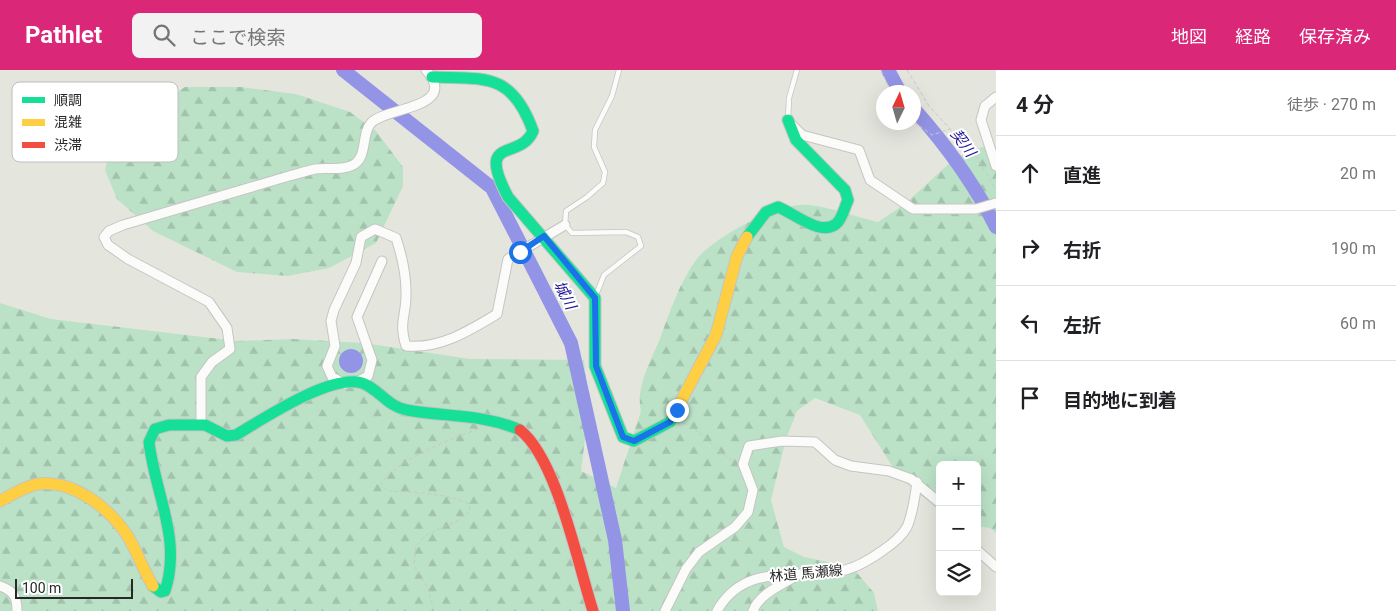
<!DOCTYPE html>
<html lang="ja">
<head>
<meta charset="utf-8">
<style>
	body { margin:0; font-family:Roboto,"Noto Sans JP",sans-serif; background:#f2f2f2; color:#202124 }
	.controls { position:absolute; right:15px; bottom:15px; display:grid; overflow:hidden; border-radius:8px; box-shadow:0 5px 20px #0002 }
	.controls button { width:45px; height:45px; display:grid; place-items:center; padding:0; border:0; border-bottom:1px solid #e0e0e0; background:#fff; color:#202124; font:25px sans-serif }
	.compass { position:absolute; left:876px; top:15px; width:45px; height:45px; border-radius:50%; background:#fff; box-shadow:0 5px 20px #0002; rotate:5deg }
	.scale { position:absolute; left:15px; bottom:12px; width:118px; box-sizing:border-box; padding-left:5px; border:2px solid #282828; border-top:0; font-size:14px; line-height:18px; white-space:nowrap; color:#282828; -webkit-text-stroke:4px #fff; paint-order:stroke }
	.stop { position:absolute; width:15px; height:15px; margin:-11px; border:4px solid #1a73e8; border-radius:50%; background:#fff }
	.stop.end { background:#1a73e8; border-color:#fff; box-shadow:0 1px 5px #0008 }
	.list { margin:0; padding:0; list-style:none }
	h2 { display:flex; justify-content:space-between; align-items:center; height:65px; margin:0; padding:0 20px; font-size:21px }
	h2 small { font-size:16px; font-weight:400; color:#757577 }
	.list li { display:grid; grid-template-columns:32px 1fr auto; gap:15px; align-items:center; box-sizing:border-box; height:75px; padding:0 20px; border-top:1px solid #e0e0e0 }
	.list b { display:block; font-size:19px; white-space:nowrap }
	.list em { font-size:16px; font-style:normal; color:#757577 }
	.icon { flex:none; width:28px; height:28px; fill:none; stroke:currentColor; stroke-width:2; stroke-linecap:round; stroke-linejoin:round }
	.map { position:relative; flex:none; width:996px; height:541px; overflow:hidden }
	header { display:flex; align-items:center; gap:30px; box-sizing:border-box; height:70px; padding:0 25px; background:#db2777; color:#fff }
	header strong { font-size:24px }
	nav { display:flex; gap:28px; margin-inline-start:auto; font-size:18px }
	.search { width:350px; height:45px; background:#f2f2f2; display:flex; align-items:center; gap:12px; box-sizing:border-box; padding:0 18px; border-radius:8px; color:#757577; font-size:19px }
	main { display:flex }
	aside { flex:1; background:#fff }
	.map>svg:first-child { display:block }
</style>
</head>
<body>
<header>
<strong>Pathlet</strong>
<div class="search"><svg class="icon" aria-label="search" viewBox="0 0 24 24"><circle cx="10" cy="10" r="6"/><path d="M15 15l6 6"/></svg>ここで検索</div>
<nav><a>地図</a><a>経路</a><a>保存済み</a></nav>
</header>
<main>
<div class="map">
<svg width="996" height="541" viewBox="0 0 996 541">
	<defs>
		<pattern id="forest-firs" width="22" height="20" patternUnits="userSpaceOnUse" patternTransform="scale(1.25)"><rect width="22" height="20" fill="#bbe2c7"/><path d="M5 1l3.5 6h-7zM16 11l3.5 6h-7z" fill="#a1c2ab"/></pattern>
	</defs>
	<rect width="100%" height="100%" fill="#e4e6de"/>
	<g fill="url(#forest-firs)">
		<path d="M185,17h56l55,7 54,18 26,19 27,36v19l-27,57 -47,25 -41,8 -51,-4 -84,-41 -36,-32 -12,-29 11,-39z"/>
		<path d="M987,75l9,2v386l-6,-5 -13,-2v-61h-37v46l-41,-34 -39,-62 -45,-17 -18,13 -11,28 -15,61 13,47 20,10 48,10 22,26 4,18h-878v-308l51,16 186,22 55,-2 72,4 106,16 114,1 5,47 -8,64 35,17 25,-77c-6,-24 11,-52 20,-75 9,-25 19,-54 35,-76 17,-23 83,-58 112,-55 23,2 48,12 70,17l27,-18 50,-46z"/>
	</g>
	<circle fill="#9494e6" cx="351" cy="291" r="12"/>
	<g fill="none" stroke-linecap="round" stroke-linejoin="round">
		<g stroke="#9494e6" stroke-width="14">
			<path d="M343,0l149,118 79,155 44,197 8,71"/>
			<path d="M888,0l12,22"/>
			<path d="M914,39c33,37 60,74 82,118"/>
		</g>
		<g stroke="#c5c4c3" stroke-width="6">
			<g id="lane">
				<path d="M788,49l1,-21 8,-28"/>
				<path d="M596,225l8,-20 37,-29 -3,-9 -12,-5 -54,1 -7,-8 1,-14 21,-14 16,-14 2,-11 -11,-25 1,-17 17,-34 7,-26"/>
			</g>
		</g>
		<g stroke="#c5c4c3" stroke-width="11">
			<g id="street">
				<path d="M996,27l-11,9 -4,14 15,46"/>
				<path d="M793,56l9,9 57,15 11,30 43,29h63l20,-6"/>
				<path d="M356,312l12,-6 4,-16 -15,-43 25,-56"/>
				<path d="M345,314l-13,-7 -5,-11 8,-20 -4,-25 3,-11 22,-47 5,-26 14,-8 21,9c6,18 10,35 10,54 1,23 -8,29 0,54 34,3 63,-15 91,-32l11,-55 57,-34"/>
				<path d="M201,353v-46l11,-15 18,-13 -3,-21 -18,-26 -81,-43 -20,-14 -4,-8 5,-6 14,-6 166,-49c8,-2 17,-5 26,-7 12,-2 27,2 38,-4 15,-8 8,-31 18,-42 14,-16 89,-14 55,-53"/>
				<path d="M977,480l19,17"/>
				<path d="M0,516c14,5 17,11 17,25"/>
				<path d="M665,541l21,-42 13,-17 36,-25 13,-15 5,-22 -10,-26 6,-18 33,-5 33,1 20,18 16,6 38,5 22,8 29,24"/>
				<path d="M717,541c29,-51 82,-30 128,-41 13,-3 27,-12 37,-19 9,-6 20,-15 25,-24 6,-14 8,-30 10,-45"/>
				<path d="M753,541c6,-17 30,-27 45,-36"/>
			</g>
		</g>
		<g stroke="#c5c4c3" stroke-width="13">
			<g id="fast">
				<path d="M432,7c53,2 80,-5 101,54 -13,31 -58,3 -25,66l87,101v68l28,71 11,4 36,-19 9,-17"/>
				<path d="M747,167l19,-25 12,-5c16,6 45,32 60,15 5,-6 7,-16 10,-22l-3,-10 -49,-50 -8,-20"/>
				<path d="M153,516l8,6 4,-1c17,-52 -10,-97 -16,-149l6,-13 14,-4h36l22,11 9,-1c27,-16 94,-61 126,-52 17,6 26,24 45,27 38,7 77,4 113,20"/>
			</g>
		</g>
		<g stroke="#c5c4c3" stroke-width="13">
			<g id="slow">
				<path d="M679,335l37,-70 21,-79 10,-19"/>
				<path d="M0,431c12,-6 25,-15 38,-17 35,-5 71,24 89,51 10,16 16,35 26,51"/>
			</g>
		</g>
		<g stroke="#c5c4c3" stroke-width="13">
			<path id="jam" d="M520,360c37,29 58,135 73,181"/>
		</g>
		<g stroke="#c8c8c7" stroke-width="1" stroke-dasharray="4 2.5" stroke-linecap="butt">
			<path d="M881,0l10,22"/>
			<path d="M907,0l22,36 48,52 19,32"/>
			<path d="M914,52l18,13 18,-6"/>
			<path d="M683,353c21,7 31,30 52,38"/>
			<path d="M434,541l-6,-23 -14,-22 2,-20 10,-11 31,-14 12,-9 1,-8c-27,-11 -54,-12 -83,-13l-6,-7c14,-23 72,-47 98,-55"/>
		</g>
		<use href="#lane" stroke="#fbfbfa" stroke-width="4.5"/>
		<use href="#street" stroke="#fbfbfa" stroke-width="9"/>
		<use href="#fast" stroke="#16e098" stroke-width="11"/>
		<use href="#slow" stroke="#ffcf43" stroke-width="11"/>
		<use href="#jam" stroke="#f24e42" stroke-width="11"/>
	</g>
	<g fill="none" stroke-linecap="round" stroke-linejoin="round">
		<path stroke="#1a73e8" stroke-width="6" d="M520,182l24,-16 51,62 1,68 27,71 11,4 36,-19 7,-12"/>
	</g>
	<g text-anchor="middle" stroke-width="4" stroke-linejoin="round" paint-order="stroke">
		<g font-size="14" fill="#282828" stroke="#fff">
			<text transform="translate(806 503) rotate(-5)" y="5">林道 馬瀬線</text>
		</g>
		<g font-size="15" font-style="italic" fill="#1d1392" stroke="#fff">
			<text transform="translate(963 73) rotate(53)" y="5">契川</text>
			<text transform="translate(565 225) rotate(63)" y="5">城川</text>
		</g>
	</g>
	<rect x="12" y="12" width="166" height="80" rx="8" fill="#fff" stroke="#bebebe" stroke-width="1"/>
	<rect x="22" y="27" width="23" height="6" fill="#16e098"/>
	<rect x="22" y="49" width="23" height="7" fill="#ffcf43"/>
	<rect x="22" y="72" width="23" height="6" fill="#f24e42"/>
	<g font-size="14" fill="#282828">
		<text x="54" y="35">順調</text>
		<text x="54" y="57">混雑</text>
		<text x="54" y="80">渋滞</text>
	</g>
</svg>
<div class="controls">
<button>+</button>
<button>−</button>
<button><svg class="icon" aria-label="layers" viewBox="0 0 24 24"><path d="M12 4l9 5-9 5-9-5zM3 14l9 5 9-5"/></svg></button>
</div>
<svg class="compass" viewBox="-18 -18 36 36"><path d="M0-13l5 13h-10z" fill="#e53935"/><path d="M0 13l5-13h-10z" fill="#757577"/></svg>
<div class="scale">100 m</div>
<div class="stop" style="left:520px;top:182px"></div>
<div class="stop end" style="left:677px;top:340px"></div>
</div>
<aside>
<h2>4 分<small>徒歩 · 270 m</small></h2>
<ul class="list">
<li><svg class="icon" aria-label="ahead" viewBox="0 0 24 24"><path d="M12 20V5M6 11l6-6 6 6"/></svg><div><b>直進</b></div><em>20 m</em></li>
<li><svg class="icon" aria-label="right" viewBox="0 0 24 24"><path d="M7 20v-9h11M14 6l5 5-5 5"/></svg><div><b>右折</b></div><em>190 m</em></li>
<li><svg class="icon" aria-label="left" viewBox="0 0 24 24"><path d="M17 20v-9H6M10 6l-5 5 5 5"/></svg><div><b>左折</b></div><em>60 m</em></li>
<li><svg class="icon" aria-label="arrive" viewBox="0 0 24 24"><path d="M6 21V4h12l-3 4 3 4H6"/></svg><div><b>目的地に到着</b></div></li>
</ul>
</aside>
</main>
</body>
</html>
